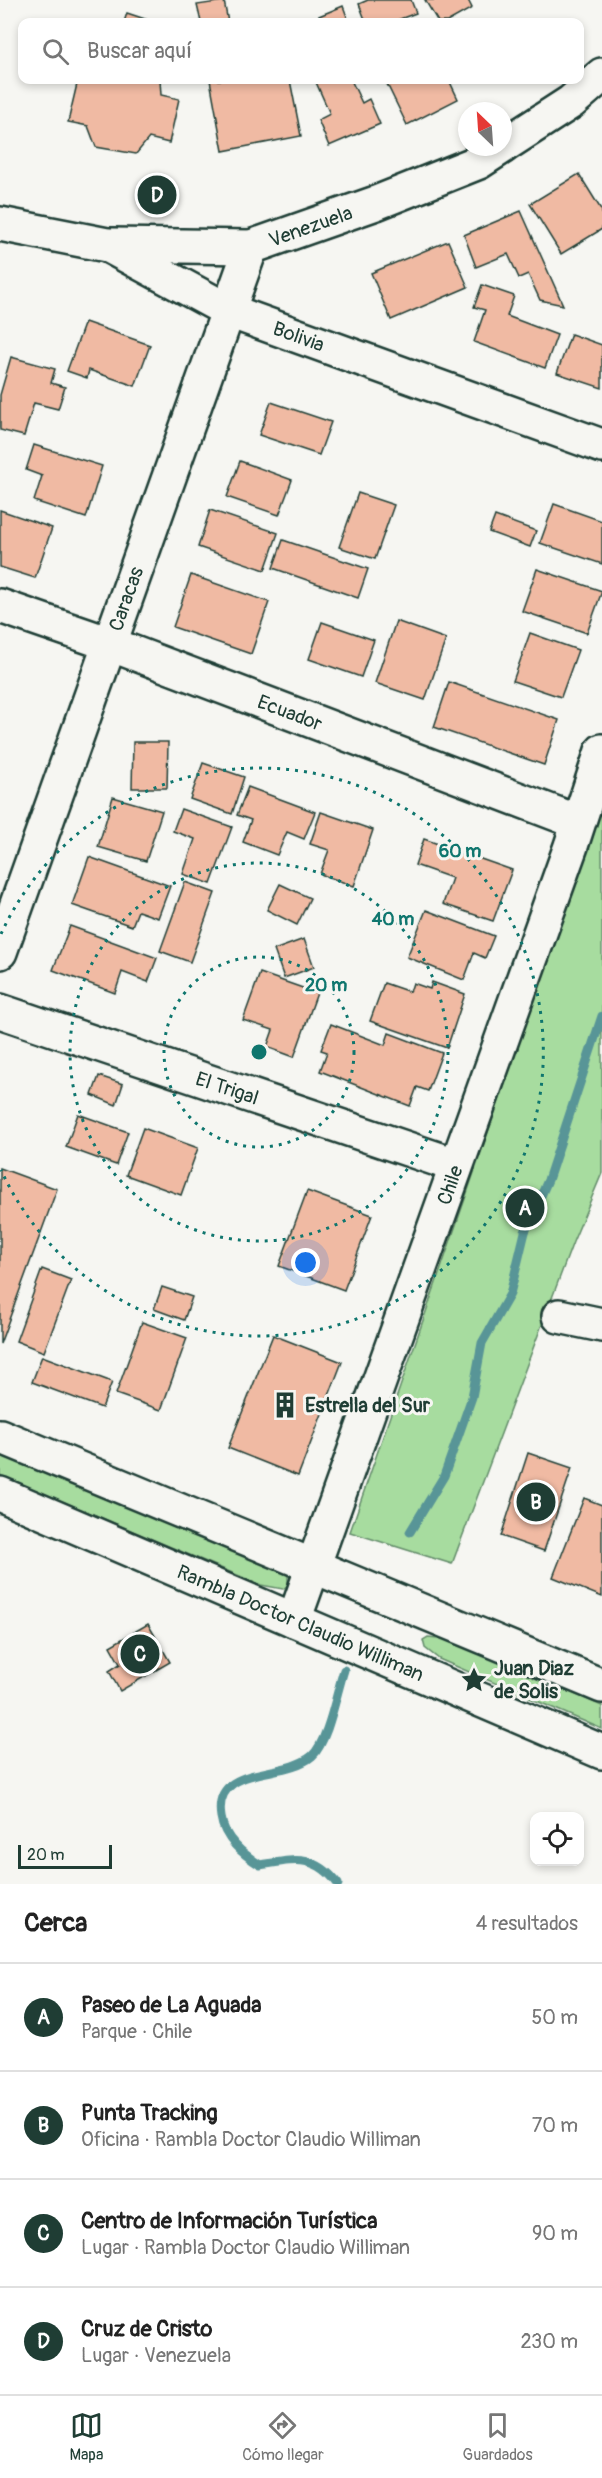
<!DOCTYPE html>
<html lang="es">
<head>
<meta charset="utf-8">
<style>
	body { margin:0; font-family:Pangolin,sans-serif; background:#f2f2f2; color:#222 }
	.controls { position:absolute; right:18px; bottom:18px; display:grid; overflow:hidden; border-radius:12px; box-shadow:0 3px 9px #0003 }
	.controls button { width:54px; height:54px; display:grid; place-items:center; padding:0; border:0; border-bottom:2px solid #e0e0e0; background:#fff; color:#222; font:30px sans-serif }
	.compass { position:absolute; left:458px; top:102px; width:54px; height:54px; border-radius:50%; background:#fff; box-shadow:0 3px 9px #0003; rotate:335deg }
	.scale { position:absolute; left:18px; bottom:15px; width:94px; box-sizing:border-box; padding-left:6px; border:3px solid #1f3d34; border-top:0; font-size:16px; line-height:21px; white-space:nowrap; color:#1f3d34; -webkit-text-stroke:4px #f6f6f2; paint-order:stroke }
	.you { position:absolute; left:306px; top:1263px; width:21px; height:21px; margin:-15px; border:4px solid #fff; border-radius:50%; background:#1a73e8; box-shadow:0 0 0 9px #1a73e833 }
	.badge { display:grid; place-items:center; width:39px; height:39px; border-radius:50%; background:#1f3d34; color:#fff; font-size:20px; font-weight:700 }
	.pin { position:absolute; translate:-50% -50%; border:3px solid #fff; box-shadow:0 2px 6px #0006 }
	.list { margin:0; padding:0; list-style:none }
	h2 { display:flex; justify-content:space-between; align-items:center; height:78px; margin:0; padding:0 24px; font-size:26px }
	h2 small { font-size:20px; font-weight:400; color:#767676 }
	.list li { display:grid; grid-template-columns:39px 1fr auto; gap:18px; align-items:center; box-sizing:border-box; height:108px; padding:0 24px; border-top:2px solid #e0e0e0 }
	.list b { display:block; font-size:22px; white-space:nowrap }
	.list p { margin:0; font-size:20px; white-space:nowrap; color:#767676 }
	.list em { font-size:20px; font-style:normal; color:#767676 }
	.icon { flex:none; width:33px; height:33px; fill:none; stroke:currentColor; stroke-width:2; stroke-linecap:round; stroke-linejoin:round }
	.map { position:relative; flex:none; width:602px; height:1884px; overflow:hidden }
	.search { position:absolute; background:#fff; box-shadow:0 3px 9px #0003; left:18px; right:18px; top:18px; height:66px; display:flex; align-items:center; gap:15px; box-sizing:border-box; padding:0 21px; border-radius:12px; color:#767676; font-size:22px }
	.sheet { height:510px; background:#fff }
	nav { display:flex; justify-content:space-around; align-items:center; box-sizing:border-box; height:84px; border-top:2px solid #e0e0e0; background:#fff; font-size:16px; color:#767676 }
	nav a { display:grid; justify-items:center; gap:3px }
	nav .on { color:#1f3d34 }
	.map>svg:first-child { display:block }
</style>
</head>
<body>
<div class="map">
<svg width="602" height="1884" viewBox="0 0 602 1884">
	<rect width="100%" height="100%" fill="#f6f6f2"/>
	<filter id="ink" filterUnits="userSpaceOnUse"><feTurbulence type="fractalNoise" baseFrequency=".0167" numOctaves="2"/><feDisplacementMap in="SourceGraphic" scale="12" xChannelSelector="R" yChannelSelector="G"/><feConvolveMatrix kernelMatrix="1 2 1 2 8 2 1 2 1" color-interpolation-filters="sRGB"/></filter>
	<g filter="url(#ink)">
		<g fill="#a7dc9f" stroke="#638c6a" stroke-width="1.5">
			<path d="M602,802v371l-29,69 -121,322 -102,-32z"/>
			<path d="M0,1450l271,115 17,10v10l-5,4 -22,-4 -261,-110z"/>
			<path d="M428,1637l20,2 154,67v23l-163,-70 -14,-11 -2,-8z"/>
		</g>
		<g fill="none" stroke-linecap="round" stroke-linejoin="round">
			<g stroke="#599597" stroke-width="9">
				<path d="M410,1532l34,-56 28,-79 10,-54 28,-49 15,-62 23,-52 54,-164"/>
				<path d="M338,1884c-23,-31 -44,-24 -78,-19 -17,-11 -36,-26 -39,-48 -9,-54 63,-37 91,-61 16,-14 25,-65 32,-86"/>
			</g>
		</g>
		<g fill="#f0baa3" stroke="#1f3d34" stroke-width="1.5">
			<path d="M368,0h43l5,13 -24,9h-26l-7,-18z"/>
			<path d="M425,0h43l4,8 -25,14h-9z"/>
			<path d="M224,1l4,21h-27l-4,-17z"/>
			<path d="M343,6l6,16h-27l-3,-6z"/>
			<path d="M127,13l27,9h-30z"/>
			<path d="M103,80h57l1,15 18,4 -10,44 -20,-5 -13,16 -40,-7 -8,-21 -20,-4 9,-38z"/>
			<path d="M210,80h80l11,56 -78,15z"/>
			<path d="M315,80h36l11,23 7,-4 11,25 -51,22 -11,-26 12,-6z"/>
			<path d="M385,80h64l9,19 -51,26z"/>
			<path d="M579,174l23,37v18l-41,25 -31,-50z"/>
			<path d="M521,211l42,94 -23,-5 -12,-26 -9,4 -11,-24 -32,13 -12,-32z"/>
			<path d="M448,241l20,46 -77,33 -20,-47z"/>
			<path d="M482,285l32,11 -7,20 50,19 -12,33 -71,-26 11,-32 -11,-3z"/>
			<path d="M85,322l65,23 -15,41 -46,-16 -2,8 -20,-7z"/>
			<path d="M571,334l31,11v43l-45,-15z"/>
			<path d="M11,357l44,12 -4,14 14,4 -7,22 -24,-6 -10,33 -24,-6v-35z"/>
			<path d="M271,402l60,20 -12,33 -60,-20z"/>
			<path d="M34,445l68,21 -16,52 -52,-17 8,-25 -16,-6z"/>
			<path d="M240,461l52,19 -13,35 -52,-18z"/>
			<path d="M358,493l36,12 -19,54 -36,-12z"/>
			<path d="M554,504l48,17v43l-62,-21z"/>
			<path d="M0,510l52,18 -17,50 -35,-11z"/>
			<path d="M210,510l68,23 -13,37 -67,-23z"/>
			<path d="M495,516l41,15 -6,16 -41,-15z"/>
			<path d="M283,540l85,29 -10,29 -85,-30z"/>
			<path d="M537,569l65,22 -15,42 -65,-22z"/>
			<path d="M191,575l78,27 -18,52 -78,-27z"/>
			<path d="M396,621l50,18 -21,61 -50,-17z"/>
			<path d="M322,622l52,18 -13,37 -52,-18z"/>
			<path d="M530,633l48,17 -17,47 -48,-16z"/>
			<path d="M449,682l110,38 -15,45 -110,-38z"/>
			<path d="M133,742h35l-1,46h-35z"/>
			<path d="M203,763l41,14 -12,37 -42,-15z"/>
			<path d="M248,787l67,25 -11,27 -17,-7 -10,23 -34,-13 8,-22 -14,-5z"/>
			<path d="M113,797l49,14 -16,50 -48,-14z"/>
			<path d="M181,809l51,18 -21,57 -28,-10 12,-35 -22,-8z"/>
			<path d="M321,812l52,18 -19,56 -34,-12 9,-24 -19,-6z"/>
			<path d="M424,839l88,31 -19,51 -50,-17 9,-26 -37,-13z"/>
			<path d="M89,857l81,29 -12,32 -20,-7 -6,15 -60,-21z"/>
			<path d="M185,882l30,11 -25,69 -30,-11z"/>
			<path d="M280,884l30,14 -13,27 -30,-15z"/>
			<path d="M426,910l68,26 -9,22 -11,-5 -10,27 -57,-23z"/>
			<path d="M70,926l87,32 -9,24 -26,-10 -7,21 -62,-23z"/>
			<path d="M304,939l10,28 -30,11 -10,-28z"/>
			<path d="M260,973l57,20 -23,64 -27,-10 6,-17 -30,-10z"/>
			<path d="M432,982l33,12 -18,54 -77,-27 14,-38 26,9 3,-9 17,6z"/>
			<path d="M331,1024l54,21 4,-12 53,20 -14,38 -11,-4 -7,19 -90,-35 7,-19 -6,-2z"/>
			<path d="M99,1076l24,8 -7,21 -24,-10z"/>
			<path d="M78,1114l50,18 -12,33 -50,-18z"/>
			<path d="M143,1128l55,20 -17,47 -55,-20z"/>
			<path d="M0,1168l57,21 -57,155z"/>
			<path d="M307,1191l65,24 -28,75 -65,-24z"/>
			<path d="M42,1269l29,11 -27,72 -28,-11z"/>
			<path d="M162,1287l30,10 -8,23 -30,-11z"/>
			<path d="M142,1322l45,16 -26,72 -45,-16z"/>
			<path d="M273,1335l69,27 -44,114 -70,-28z"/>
			<path d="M42,1356l70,26 -10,26 -70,-26z"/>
			<path d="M528,1453l44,15 -28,83 -43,-15z"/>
			<path d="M584,1498l18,7v92l-49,-20z"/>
			<path d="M148,1624l22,38 -50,29 -11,-20 11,-7 -10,-18z"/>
		</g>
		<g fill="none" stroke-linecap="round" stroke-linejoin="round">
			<g stroke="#1f3d34" stroke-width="38">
				<g id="minor">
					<path d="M503,146l68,-44 31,-27"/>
					<path id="s1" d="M0,224l107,21 122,66 373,135"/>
					<path id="s2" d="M112,245l139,2 125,-44 103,-41 23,-15"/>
					<path id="s3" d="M0,606l110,38 468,178"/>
					<path id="s4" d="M0,952l251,-705"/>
					<path id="s5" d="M0,1011l455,154"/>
					<path d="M559,1316l43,9"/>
					<path id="s6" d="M294,1620l277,-774 31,-95"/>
				</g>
			</g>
			<g stroke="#1f3d34" stroke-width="38">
				<g id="major">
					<path d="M0,1436l602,250"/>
					<path id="s7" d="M0,1494l602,258"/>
				</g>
			</g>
			<use href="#minor" stroke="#f6f6f2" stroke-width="33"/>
			<use href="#major" stroke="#f6f6f2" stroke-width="33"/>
		</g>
	</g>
	<g fill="none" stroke="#0f766e" stroke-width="3" stroke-dasharray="3 6">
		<circle cx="259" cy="1052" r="95"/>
		<circle cx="259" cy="1052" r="189"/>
		<path d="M1 934A284 284 0 1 1 1 1170"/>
	</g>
	<defs>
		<g id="building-bare" transform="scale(2.07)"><path d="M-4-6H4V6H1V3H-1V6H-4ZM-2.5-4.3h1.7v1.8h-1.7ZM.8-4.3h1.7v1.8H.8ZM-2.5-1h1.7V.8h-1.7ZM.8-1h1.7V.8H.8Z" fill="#1f3d34" stroke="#f6f6f2" stroke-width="2.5" paint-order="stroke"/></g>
		<g id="sight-bare" transform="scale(2.07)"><path d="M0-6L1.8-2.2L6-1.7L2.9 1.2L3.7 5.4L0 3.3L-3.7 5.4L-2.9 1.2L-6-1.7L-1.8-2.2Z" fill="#1f3d34" stroke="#f6f6f2" stroke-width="2.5" paint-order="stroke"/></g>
	</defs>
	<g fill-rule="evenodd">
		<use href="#building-bare" x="285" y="1405"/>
		<use href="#sight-bare" x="474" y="1680"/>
	</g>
	<g text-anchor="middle" stroke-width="6" stroke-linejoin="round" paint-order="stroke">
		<g font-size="20" fill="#1f3d34" stroke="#f6f6f2">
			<text dy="7" stroke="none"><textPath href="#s2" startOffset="202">Venezuela</textPath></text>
			<text dy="7" stroke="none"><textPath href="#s1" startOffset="322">Bolivia</textPath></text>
			<text dy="7" stroke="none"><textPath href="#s4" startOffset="375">Caracas</textPath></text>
			<text dy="7" stroke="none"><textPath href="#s3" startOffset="309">Ecuador</textPath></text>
			<text dy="7" stroke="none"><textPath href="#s5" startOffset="240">El Trigal</textPath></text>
			<text dy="7" stroke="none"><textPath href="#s6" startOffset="462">Chile</textPath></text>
			<text dy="7" stroke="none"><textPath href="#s7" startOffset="327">Rambla Doctor Claudio Williman</textPath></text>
		</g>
		<g font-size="20" font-weight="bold" fill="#1f3d34" stroke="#f6f6f2" text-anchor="start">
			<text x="305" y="1412">Estrella del Sur</text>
			<text x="494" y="1675">Juan Diaz<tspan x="494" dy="23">de Solis</tspan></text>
		</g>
	</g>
	<circle cx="259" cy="1052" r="9" fill="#0f766e" stroke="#f6f6f2" stroke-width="3"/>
	<g font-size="18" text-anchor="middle" font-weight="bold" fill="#0f766e" stroke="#f6f6f2" stroke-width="6" stroke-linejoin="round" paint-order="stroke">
		<text x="460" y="857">60 m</text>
		<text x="393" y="925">40 m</text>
		<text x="326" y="991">20 m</text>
	</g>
</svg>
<div class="controls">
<button><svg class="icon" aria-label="locate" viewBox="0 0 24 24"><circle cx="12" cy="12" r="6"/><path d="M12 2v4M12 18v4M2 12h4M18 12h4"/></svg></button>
</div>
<svg class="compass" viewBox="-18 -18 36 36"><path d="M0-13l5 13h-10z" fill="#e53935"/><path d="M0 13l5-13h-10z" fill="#767676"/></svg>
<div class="scale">20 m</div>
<div class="you"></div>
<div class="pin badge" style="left:525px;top:1208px">A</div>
<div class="pin badge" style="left:536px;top:1502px">B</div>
<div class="pin badge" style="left:140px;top:1654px">C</div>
<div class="pin badge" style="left:157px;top:195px">D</div>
<div class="search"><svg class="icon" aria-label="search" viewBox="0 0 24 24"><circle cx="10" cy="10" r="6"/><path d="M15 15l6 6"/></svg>Buscar aquí</div>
</div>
<section class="sheet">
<h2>Cerca<small>4 resultados</small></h2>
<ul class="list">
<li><span class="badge">A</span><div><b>Paseo de La Aguada</b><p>Parque · Chile</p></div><em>50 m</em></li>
<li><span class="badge">B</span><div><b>Punta Tracking</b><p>Oficina · Rambla Doctor Claudio Williman</p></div><em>70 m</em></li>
<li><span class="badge">C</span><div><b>Centro de Información Turística</b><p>Lugar · Rambla Doctor Claudio Williman</p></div><em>90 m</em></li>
<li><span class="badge">D</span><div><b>Cruz de Cristo</b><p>Lugar · Venezuela</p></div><em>230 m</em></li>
</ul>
</section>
<nav>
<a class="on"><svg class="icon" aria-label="map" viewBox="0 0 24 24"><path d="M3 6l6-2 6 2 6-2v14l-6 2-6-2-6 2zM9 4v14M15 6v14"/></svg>Mapa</a>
<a><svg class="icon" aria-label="directions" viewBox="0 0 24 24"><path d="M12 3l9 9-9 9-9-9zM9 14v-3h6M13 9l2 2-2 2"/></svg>Cómo llegar</a>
<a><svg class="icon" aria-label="saved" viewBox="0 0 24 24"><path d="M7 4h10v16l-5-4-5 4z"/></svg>Guardados</a>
</nav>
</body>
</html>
